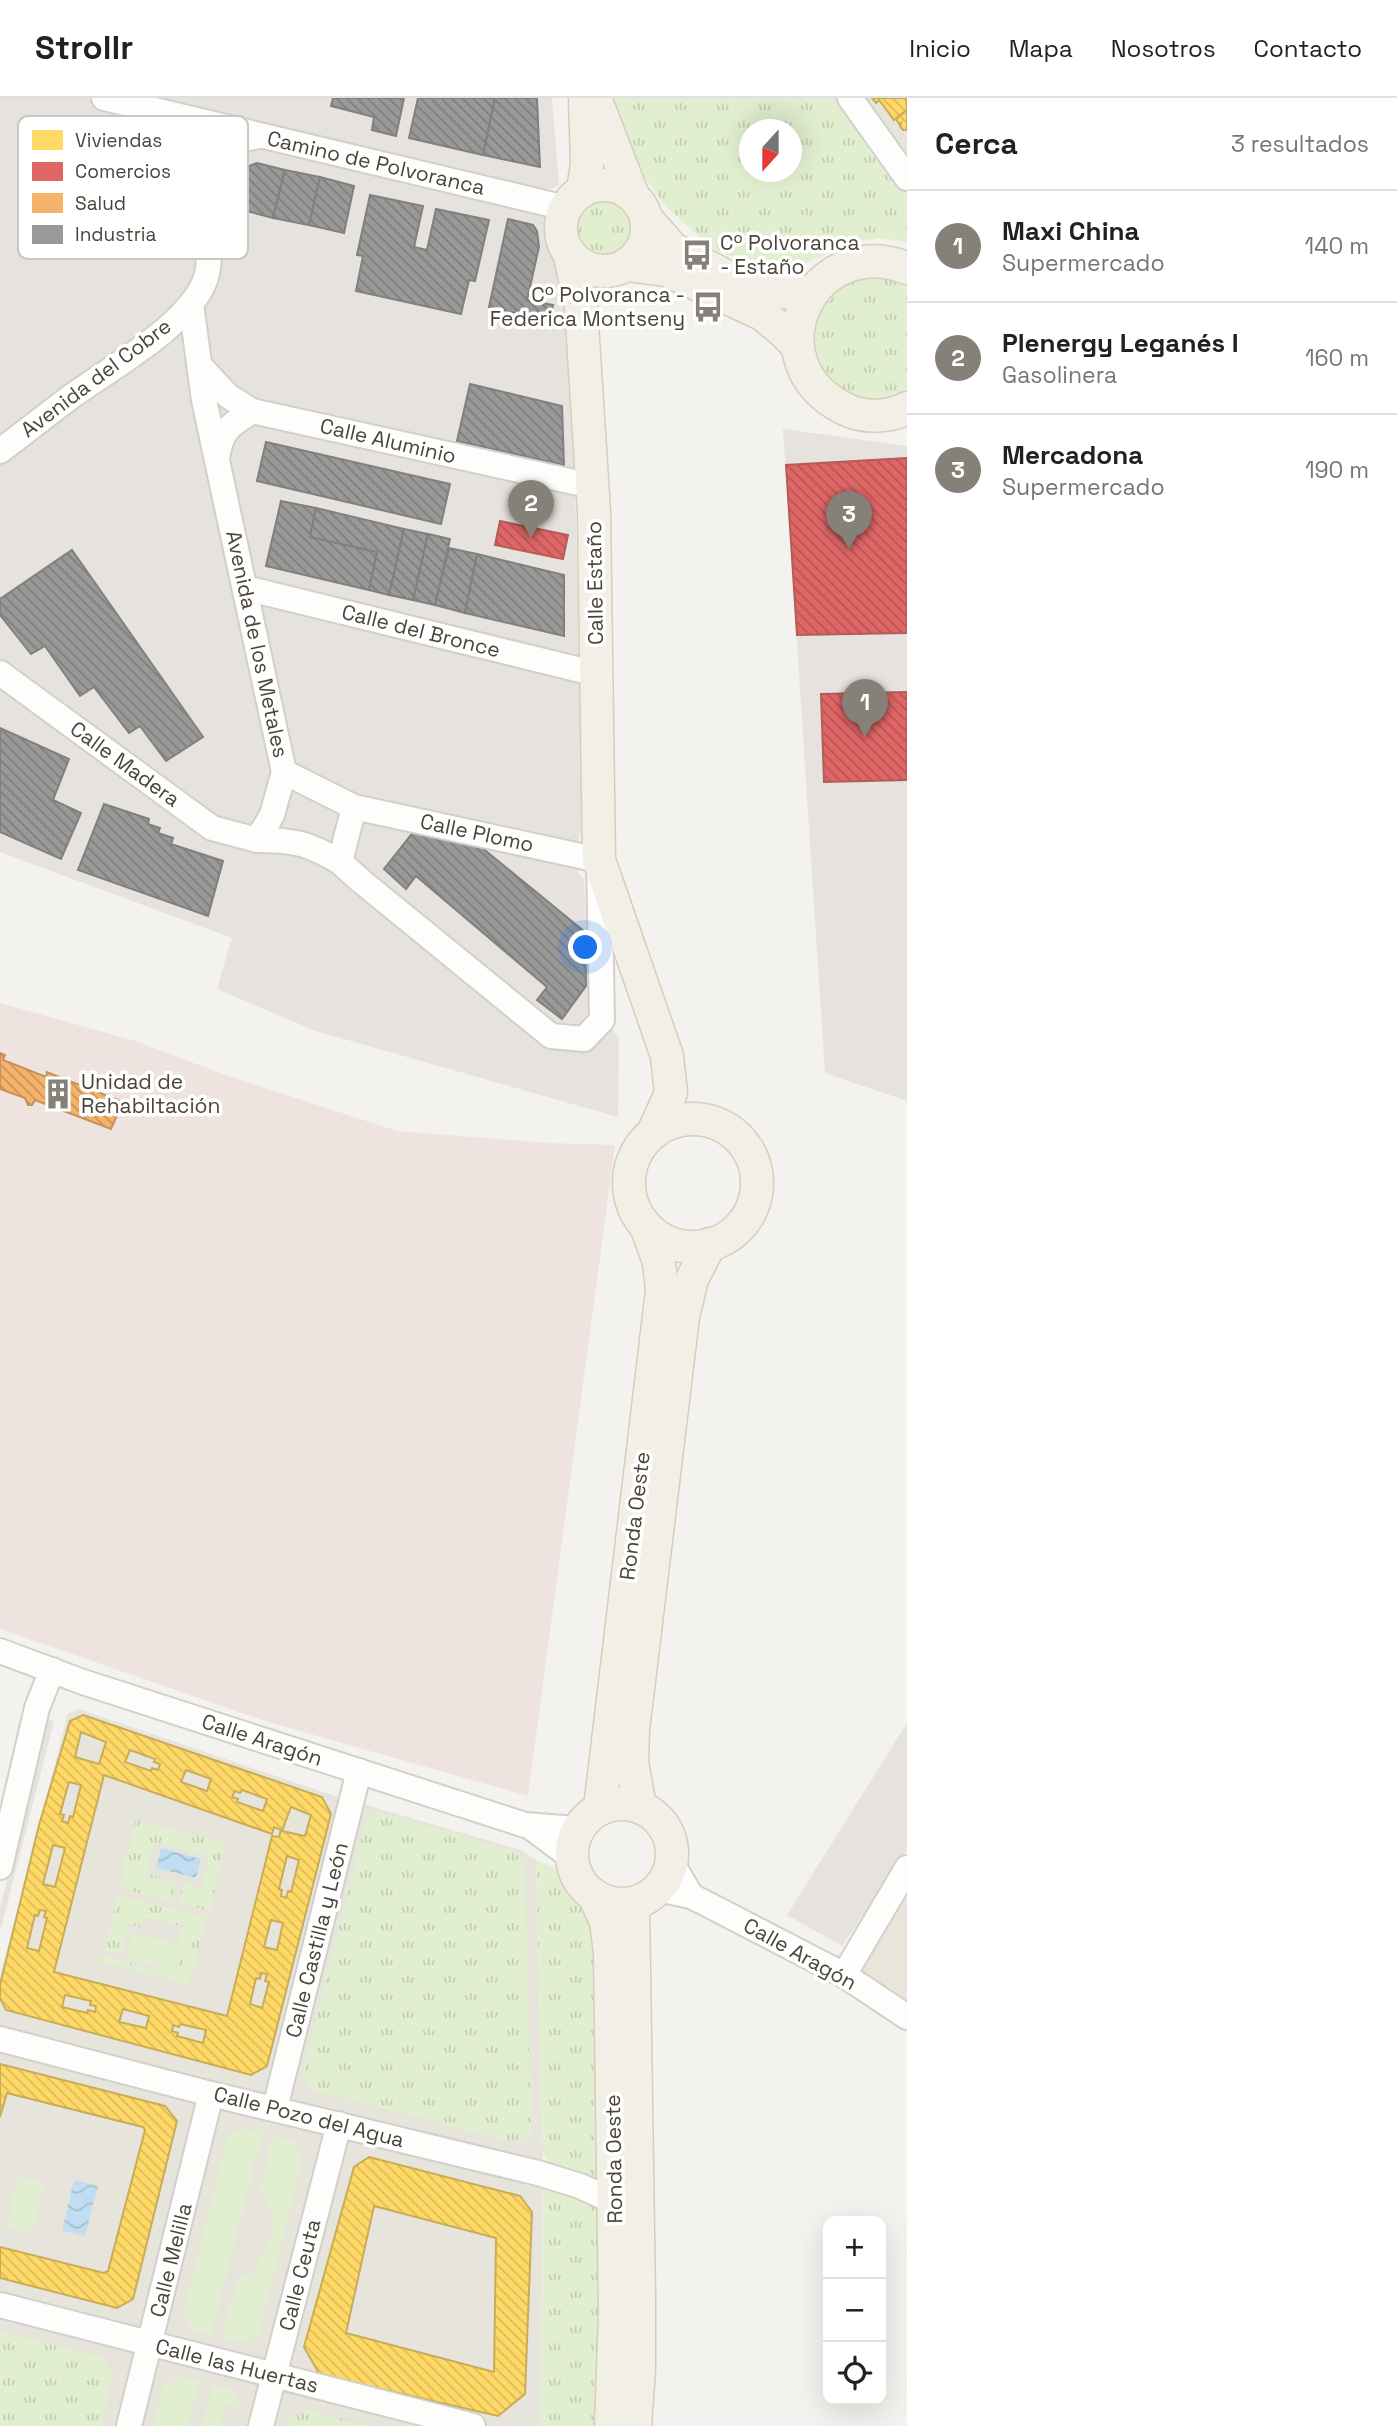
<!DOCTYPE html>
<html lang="es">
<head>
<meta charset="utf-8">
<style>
	body { margin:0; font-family:"Space Grotesk",sans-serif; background:#f6f6f6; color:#202124 }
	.controls { position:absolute; right:21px; bottom:21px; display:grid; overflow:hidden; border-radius:14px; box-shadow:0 7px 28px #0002 }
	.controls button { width:63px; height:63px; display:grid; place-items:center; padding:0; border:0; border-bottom:2px solid #e0e0e0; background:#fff; color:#202124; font:35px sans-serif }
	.compass { position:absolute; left:739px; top:21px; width:63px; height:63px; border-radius:50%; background:#fff; box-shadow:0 7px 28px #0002; rotate:201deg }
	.you { position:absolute; left:586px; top:850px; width:24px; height:24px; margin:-18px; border:5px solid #fff; border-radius:50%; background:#1a73e8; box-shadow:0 0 0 10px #1a73e833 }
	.badge { display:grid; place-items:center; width:46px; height:46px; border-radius:50%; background:#868178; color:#fff; font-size:23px; font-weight:700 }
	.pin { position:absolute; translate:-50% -58px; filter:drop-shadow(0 2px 4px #0008) }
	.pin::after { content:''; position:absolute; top:37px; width:24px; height:21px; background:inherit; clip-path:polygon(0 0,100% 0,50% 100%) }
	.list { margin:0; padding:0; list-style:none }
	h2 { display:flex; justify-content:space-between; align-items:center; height:91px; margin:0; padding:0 28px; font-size:30px }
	h2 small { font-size:23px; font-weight:400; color:#757577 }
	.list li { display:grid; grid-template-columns:46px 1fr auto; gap:21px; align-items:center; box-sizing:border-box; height:112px; padding:0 28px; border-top:2px solid #e0e0e0 }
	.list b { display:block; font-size:26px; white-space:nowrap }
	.list p { margin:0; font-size:23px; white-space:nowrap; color:#757577 }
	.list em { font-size:23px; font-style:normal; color:#757577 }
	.icon { flex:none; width:38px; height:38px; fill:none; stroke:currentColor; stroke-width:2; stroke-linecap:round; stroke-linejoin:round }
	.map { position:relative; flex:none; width:907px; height:2328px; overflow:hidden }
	header { display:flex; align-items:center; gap:42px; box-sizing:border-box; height:98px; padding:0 35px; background:#fff; border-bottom:2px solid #e0e0e0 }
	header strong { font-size:33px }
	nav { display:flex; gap:38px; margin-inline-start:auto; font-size:24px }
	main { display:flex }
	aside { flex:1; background:#fff }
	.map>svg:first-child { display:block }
</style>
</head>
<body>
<header>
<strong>Strollr</strong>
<nav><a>Inicio</a><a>Mapa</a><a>Nosotros</a><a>Contacto</a></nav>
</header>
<main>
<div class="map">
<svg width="907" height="2328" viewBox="0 0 907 2328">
	<defs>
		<pattern id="grass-tufts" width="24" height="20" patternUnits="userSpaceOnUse" patternTransform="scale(1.75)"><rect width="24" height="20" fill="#e1eecf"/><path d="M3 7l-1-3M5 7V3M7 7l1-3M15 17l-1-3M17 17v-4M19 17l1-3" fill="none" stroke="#c3cdb2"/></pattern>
		<pattern id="water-waves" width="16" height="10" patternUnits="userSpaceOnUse" patternTransform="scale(1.75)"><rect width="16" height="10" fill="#c0ddf1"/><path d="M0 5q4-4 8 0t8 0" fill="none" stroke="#a6bfcf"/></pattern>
		<pattern id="homes-back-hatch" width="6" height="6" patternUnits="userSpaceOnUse" patternTransform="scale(1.75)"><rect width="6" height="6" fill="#ffd966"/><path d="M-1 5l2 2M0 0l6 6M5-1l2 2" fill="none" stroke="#dcbb59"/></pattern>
		<pattern id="shops-back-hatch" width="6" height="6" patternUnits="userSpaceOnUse" patternTransform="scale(1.75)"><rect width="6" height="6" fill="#e06666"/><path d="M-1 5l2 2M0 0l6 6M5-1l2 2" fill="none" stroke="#b85655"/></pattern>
		<pattern id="health-back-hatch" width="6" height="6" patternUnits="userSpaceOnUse" patternTransform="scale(1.75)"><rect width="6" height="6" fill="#f6b26b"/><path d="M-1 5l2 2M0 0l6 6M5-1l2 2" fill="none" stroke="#c99259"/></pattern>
		<pattern id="industry-back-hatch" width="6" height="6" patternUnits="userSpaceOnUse" patternTransform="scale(1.75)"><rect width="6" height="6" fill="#999"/><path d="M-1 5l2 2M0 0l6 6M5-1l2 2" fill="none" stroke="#7f7e7e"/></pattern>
	</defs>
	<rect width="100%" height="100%" fill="#f4f2ee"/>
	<g fill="#e7e4dc">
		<path d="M831,0h76v96l-6,-1z"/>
		<path d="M79,1611l256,87 186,54 15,10 7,290 -2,276h-541v-450l68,-263z"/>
	</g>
	<g fill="#e6e2de">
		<path d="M0,0h552l7,87 -11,5 -4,25 7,9 28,87 -5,126 9,390 -4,8 -1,38 6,6 5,121 30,37 -1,80 -302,-86 -99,-42 15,-51 -232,-86z"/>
		<path d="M783,331l124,17v655l-82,-28z"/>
	</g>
	<path fill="#eae5da" d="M907,1789v118l-51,-32z"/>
	<path fill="#eee3df" d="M0,905l135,38 88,33 174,57 152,12 66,2 -87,651 -263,-75 -265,-92z"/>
	<g fill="url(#grass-tufts)" fill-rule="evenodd">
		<path d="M611,0h220l70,95 6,2v47l-29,-4 -19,3 -49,20 -18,11 -24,-1 -55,-22 -47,-42 -29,-40zM750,32h42v42h-42z"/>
		<circle cx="603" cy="128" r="31"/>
		<path d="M875,177l21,3 11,6v108c-86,37 -129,-82 -54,-112 7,-3 15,-3 22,-5z"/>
		<path d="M377,1713l137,40 11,12 6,270 -13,10 -207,-53 -9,-16 64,-255z"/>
		<path d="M136,1721l89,24 -15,68 -31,-8 4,-19 19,4 7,-32 -55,-14 -8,31 30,9 -5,19 -52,-13z"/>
		<path d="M536,1762l21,9 10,21 20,16 7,11 10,270 -57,-24 -4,-13z"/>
		<path d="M118,1797l88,22 -17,68 -87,-23 1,-6 52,14 2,-5 19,5 6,-25 -4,-1 5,-18 -39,-9 -3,11 -11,-4 -8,30 -17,-3z"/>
		<path d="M543,2088c22,5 48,9 62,29l-6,211h-58z"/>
		<path d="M0,2234l104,26 10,16 -14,52h-100z"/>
		<path d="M306,2312l66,16h-84l2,-7z"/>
	</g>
	<g fill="#e1eecf">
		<path d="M132,1834l50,13 -6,25 -50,-13z"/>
		<path d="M241,2031l21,4 -51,202 -19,-6 -9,-16 44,-176z"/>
		<path d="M272,2039l22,4 9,18 -44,174 -16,10 -21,-6 15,-56 14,-8 18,-29 5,-16 -4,-17 -9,-20z"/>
		<path d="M19,2078l25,7 -13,50 -25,-6z"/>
		<path d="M179,2279l21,5 -13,44h-34l10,-39z"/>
		<path d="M213,2288l18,4 10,16 -15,-3 -6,23h-18z"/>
	</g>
	<g fill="#e6e3df">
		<path d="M47,1621l7,2 -54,211v-24z"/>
		<path d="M907,1625v127l-65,96 -55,-31z"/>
		<path d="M187,2028l7,2 -44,175 -6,-2z"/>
		<path d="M314,2062l6,2 -44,173 -6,-2z"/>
	</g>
	<g fill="url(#water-waves)">
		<path d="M161,1750l40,11 -5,19 -40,-10z"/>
		<path d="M74,2082l24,6 -13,50 -23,-5z"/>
	</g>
	<g fill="url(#homes-back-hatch)" stroke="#c9ac58" stroke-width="2" fill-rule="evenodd">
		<path d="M872,0h34l1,12 -13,10 -15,-20 -3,3z"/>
		<path d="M907,12v20h-4l-3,-4 1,-3 -2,1 -3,-5z"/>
		<path d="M83,1617l239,82 9,17 -64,252 -16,9 -245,-65 -6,-12v-13l39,-160 31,-104zM81,1634l25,10 -7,22 -24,-7zM130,1652l25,9 -1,3 6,2 -2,6 -6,-2 -1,3 -26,-9zM186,1672l25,9 -4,12 -26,-9zM104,1677l168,59 2,-7 7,3 -2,7 -7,-1 -45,180 -173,-44zM69,1684l12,3 -8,32 -3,-1 -2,7 -6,-2 2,-6 -4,-1zM242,1692l25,9 -4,12 -26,-9 1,-3 -6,-2 3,-6 5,2zM291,1709l20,8 -6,21 -23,-5zM53,1747l12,3 -10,39 -12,-3zM287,1758l12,4 -8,32 -3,-1 -2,7 -5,-2 1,-6 -3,-1zM40,1812l6,1 -2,6 3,1 -8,33 -12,-3 8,-33 3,1zM271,1822l12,3 -6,27 -13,-3zM261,1875l6,1 -2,7 4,1 -7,26 -12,-4 6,-26 4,1zM65,1897l26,6 -1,4 6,1 -1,6 -7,-2 -1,3 -25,-6zM123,1911l26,7 -3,12 -27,-6zM180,1926l26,6 -3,13 -26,-7 1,-3 -6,-2 1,-6 6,2z"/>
		<path d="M0,1966l165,42 12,15 -44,178 -16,9 -117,-30v-31l104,26 4,-2 37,-141 -2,-3 -136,-34 -7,24z"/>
		<path d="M369,2059l151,39 12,16 -7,182 -27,22 -178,-41 -16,-28 50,-180zM374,2108l122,32 -2,134 -148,-39z"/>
	</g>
	<g fill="url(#shops-back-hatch)" stroke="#b35c58" stroke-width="2">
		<path d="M907,360v175l-110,2 -11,-170z"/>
		<path d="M500,423l68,14 -5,24 -68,-14z"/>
		<path d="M907,594v88l-83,2 -3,-88z"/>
	</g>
	<path fill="url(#health-back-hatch)" stroke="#c3915c" stroke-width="2" d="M0,955l5,2 -2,5 43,17 1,-5 76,30 -12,27 -76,-29 -3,5h-4l-3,-7 -25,-9z"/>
	<g fill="url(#industry-back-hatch)" stroke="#82807c" stroke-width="2">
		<path d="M333,0h71l-8,38 -24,-6 2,-13 -43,-11z"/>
		<path d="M418,0h77l-12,57 -74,-17z"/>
		<path d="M495,0h42l3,69 -57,-12z"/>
		<path d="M257,65l28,7 -12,48 -34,-9 10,-43z"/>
		<path d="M285,72l35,7 -11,48 -36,-7z"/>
		<path d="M320,79l34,9 -10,47 -35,-8z"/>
		<path d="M370,97l53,11 -9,41 13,3 9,-41 53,11 -14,61 -6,-1 -8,34 -105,-23 7,-35 -6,-1z"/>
		<path d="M508,121l25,6 4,6 2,16 -12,53 26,5 -3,16 -61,-14z"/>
		<path d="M470,286l92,22 2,59 -107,-24z"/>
		<path d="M266,344l184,42 -9,40 -184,-43z"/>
		<path d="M281,403l35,7 -6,29 67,15 -8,38 -103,-24z"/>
		<path d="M316,410l88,21 -15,66 -20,-5 8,-38 -67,-15z"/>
		<path d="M404,431l24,5 -15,66 -24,-5z"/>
		<path d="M428,436l22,5 -15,66 -22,-5z"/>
		<path d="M449,450l28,6 -12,59 -30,-8z"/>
		<path d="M72,452l131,187 -37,24 -26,-35 -11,7 -35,-46 -14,9 -35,-50 -14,8 -31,-39v-16z"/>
		<path d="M477,456l87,21v61l-99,-23z"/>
		<path d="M0,630l69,31 -16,41 28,13 -20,46 -61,-27z"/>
		<path d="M104,706l45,15 -1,5 12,4 -2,5 15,5 -2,6 52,17 -15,55 -130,-46z"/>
		<path d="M414,733l67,16 104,85 1,54 -24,33 -25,-19 10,-13 -131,-111 -10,13 -22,-20z"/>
	</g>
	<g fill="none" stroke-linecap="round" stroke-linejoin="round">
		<g stroke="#d2d0cb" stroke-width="28">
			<g id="minor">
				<path d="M104,0l462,110"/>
				<path d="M850,0l57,80"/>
				<path d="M151,11l32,73 18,27"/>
				<path d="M191,206l13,96 80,372 70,35 245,53 3,160 -18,19 -33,-3 -190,-155 -21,-19 14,-55"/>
				<path d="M200,268l28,30 24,15 340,75"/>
				<path d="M0,353c24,-18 48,-37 72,-55 39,-28 113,-69 132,-113 20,-46 -35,-110 28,-140 8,-4 18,-5 26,-7"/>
				<path d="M217,360c5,-29 11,-31 35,-47"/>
				<path d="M245,490l352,86"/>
				<path d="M0,575l212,155 45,12 15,-25 12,-43"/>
				<path d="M257,742c37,0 51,3 83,22"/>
				<path d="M0,1553l83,31 442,143 52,4"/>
				<path d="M532,1730l40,30"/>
				<path d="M672,1765l19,33"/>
				<path d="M0,1769l37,-159 15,-38"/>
				<path d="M658,1791l33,7 16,8 137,71 63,42"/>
				<path d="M844,1877l63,-107"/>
				<path d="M0,1941l211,55 327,79 42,13 35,16"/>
				<path d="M275,2010l84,-337"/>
				<path d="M0,2207l473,121"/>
				<path d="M129,2328l82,-332"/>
				<path d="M261,2328l78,-302"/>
			</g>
		</g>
		<g stroke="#d6cebb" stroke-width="35">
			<g id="major">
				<path d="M595,0l38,98"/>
				<circle cx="604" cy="130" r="43"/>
				<path d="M583,92l4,-26 -2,-65"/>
				<path d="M646,120l27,31 57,29 37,13 29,2 18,-2"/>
				<path d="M570,158l11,51 13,204 5,349 68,196 4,37 -18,40"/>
				<path d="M627,167l39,5 96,44 23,19 12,13"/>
				<path d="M907,170c-97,-37 -156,95 -62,141 18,9 44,9 62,-1"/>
				<circle cx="693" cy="1085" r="64"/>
				<circle cx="622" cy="1756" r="50"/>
				<path d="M640,1709l-8,-45 1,-32 50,-413 9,-38 18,-35"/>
				<path d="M600,1710l62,-517 -3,-29 -13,-36"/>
				<path d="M594,1797l12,27 4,30 5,361 -4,113"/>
				<path d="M633,1805l6,394v72l-4,57"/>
			</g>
		</g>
		<use href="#minor" stroke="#fdfdfc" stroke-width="24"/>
		<use href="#major" stroke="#f2efe6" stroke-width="32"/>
	</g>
	<defs>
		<g id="bus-bare" transform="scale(2.415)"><path d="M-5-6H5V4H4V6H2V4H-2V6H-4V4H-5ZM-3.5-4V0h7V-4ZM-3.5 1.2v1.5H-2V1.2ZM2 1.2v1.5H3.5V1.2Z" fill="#868178" stroke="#fff" stroke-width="2.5" paint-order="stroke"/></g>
		<g id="building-bare" transform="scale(2.415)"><path d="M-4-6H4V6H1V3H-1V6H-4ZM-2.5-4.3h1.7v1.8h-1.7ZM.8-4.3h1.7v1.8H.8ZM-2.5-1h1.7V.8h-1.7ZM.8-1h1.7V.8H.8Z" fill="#868178" stroke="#fff" stroke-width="2.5" paint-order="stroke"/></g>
	</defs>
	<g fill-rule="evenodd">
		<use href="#bus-bare" x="697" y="157"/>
		<use href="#bus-bare" x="708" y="209"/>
		<use href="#building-bare" x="58" y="996"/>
	</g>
	<g text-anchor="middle" stroke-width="7" stroke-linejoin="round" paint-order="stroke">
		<g font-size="21" fill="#4b4439" stroke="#fff">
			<text transform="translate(376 65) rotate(13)" y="7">Camino de Polvoranca</text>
			<text transform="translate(96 280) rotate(-37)" y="7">Avenida del Cobre</text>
			<text transform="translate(388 343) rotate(13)" y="7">Calle Aluminio</text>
			<text transform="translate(595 485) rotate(-91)" y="7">Calle Estaño</text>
			<text transform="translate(421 533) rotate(14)" y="7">Calle del Bronce</text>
			<text transform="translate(257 546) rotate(78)" y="7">Avenida de los Metales</text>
			<text transform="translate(125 666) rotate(36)" y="7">Calle Madera</text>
			<text transform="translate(477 735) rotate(12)" y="7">Calle Plomo</text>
			<text transform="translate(635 1418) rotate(-83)" y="7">Ronda Oeste</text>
			<text transform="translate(262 1642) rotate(18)" y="7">Calle Aragón</text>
			<text transform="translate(317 1842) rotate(-76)" y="7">Calle Castilla y León</text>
			<text transform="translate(800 1856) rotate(29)" y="7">Calle Aragón</text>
			<text transform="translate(309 2019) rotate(14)" y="7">Calle Pozo del Agua</text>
			<text transform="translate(614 2061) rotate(-91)" y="7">Ronda Oeste</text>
			<text transform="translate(171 2162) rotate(-76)" y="7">Calle Melilla</text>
			<text transform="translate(300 2177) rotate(-76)" y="7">Calle Ceuta</text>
			<text transform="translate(237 2268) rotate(14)" y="7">Calle las Huertas</text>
		</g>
		<g font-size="21" fill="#4b4439" stroke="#fff" text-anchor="start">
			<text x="720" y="152">Cº Polvoranca<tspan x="720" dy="24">- Estaño</tspan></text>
			<text x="685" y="204" text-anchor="end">Cº Polvoranca -<tspan x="685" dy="24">Federica Montseny</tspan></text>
			<text x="81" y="991">Unidad de<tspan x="81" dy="24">Rehabiltación</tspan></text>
		</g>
	</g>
	<rect x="18" y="18" width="230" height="143" rx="10" fill="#fff" stroke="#c9c7c4" stroke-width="2"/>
	<rect x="32" y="32" width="31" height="20" fill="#ffd966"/>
	<rect x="32" y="64" width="31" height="19" fill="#e06666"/>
	<rect x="32" y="95" width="31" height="20" fill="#f6b26b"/>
	<rect x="32" y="127" width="31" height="19" fill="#999"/>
	<g font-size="19" fill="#4b4439">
		<text x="75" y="49">Viviendas</text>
		<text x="75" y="80">Comercios</text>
		<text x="75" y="112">Salud</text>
		<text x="75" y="143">Industria</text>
	</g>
</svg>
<div class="controls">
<button>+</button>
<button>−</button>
<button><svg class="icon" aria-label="locate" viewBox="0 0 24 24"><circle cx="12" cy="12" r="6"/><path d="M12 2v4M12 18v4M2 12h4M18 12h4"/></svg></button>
</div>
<svg class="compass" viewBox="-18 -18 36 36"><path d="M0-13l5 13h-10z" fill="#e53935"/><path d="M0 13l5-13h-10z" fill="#757577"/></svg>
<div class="you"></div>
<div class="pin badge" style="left:865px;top:639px">1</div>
<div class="pin badge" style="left:531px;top:440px">2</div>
<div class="pin badge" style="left:849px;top:451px">3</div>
</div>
<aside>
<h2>Cerca<small>3 resultados</small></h2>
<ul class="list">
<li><span class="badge">1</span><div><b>Maxi China</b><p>Supermercado</p></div><em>140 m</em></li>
<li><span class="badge">2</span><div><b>Plenergy Leganés I</b><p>Gasolinera</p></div><em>160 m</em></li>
<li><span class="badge">3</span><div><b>Mercadona</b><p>Supermercado</p></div><em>190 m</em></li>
</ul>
</aside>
</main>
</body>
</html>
